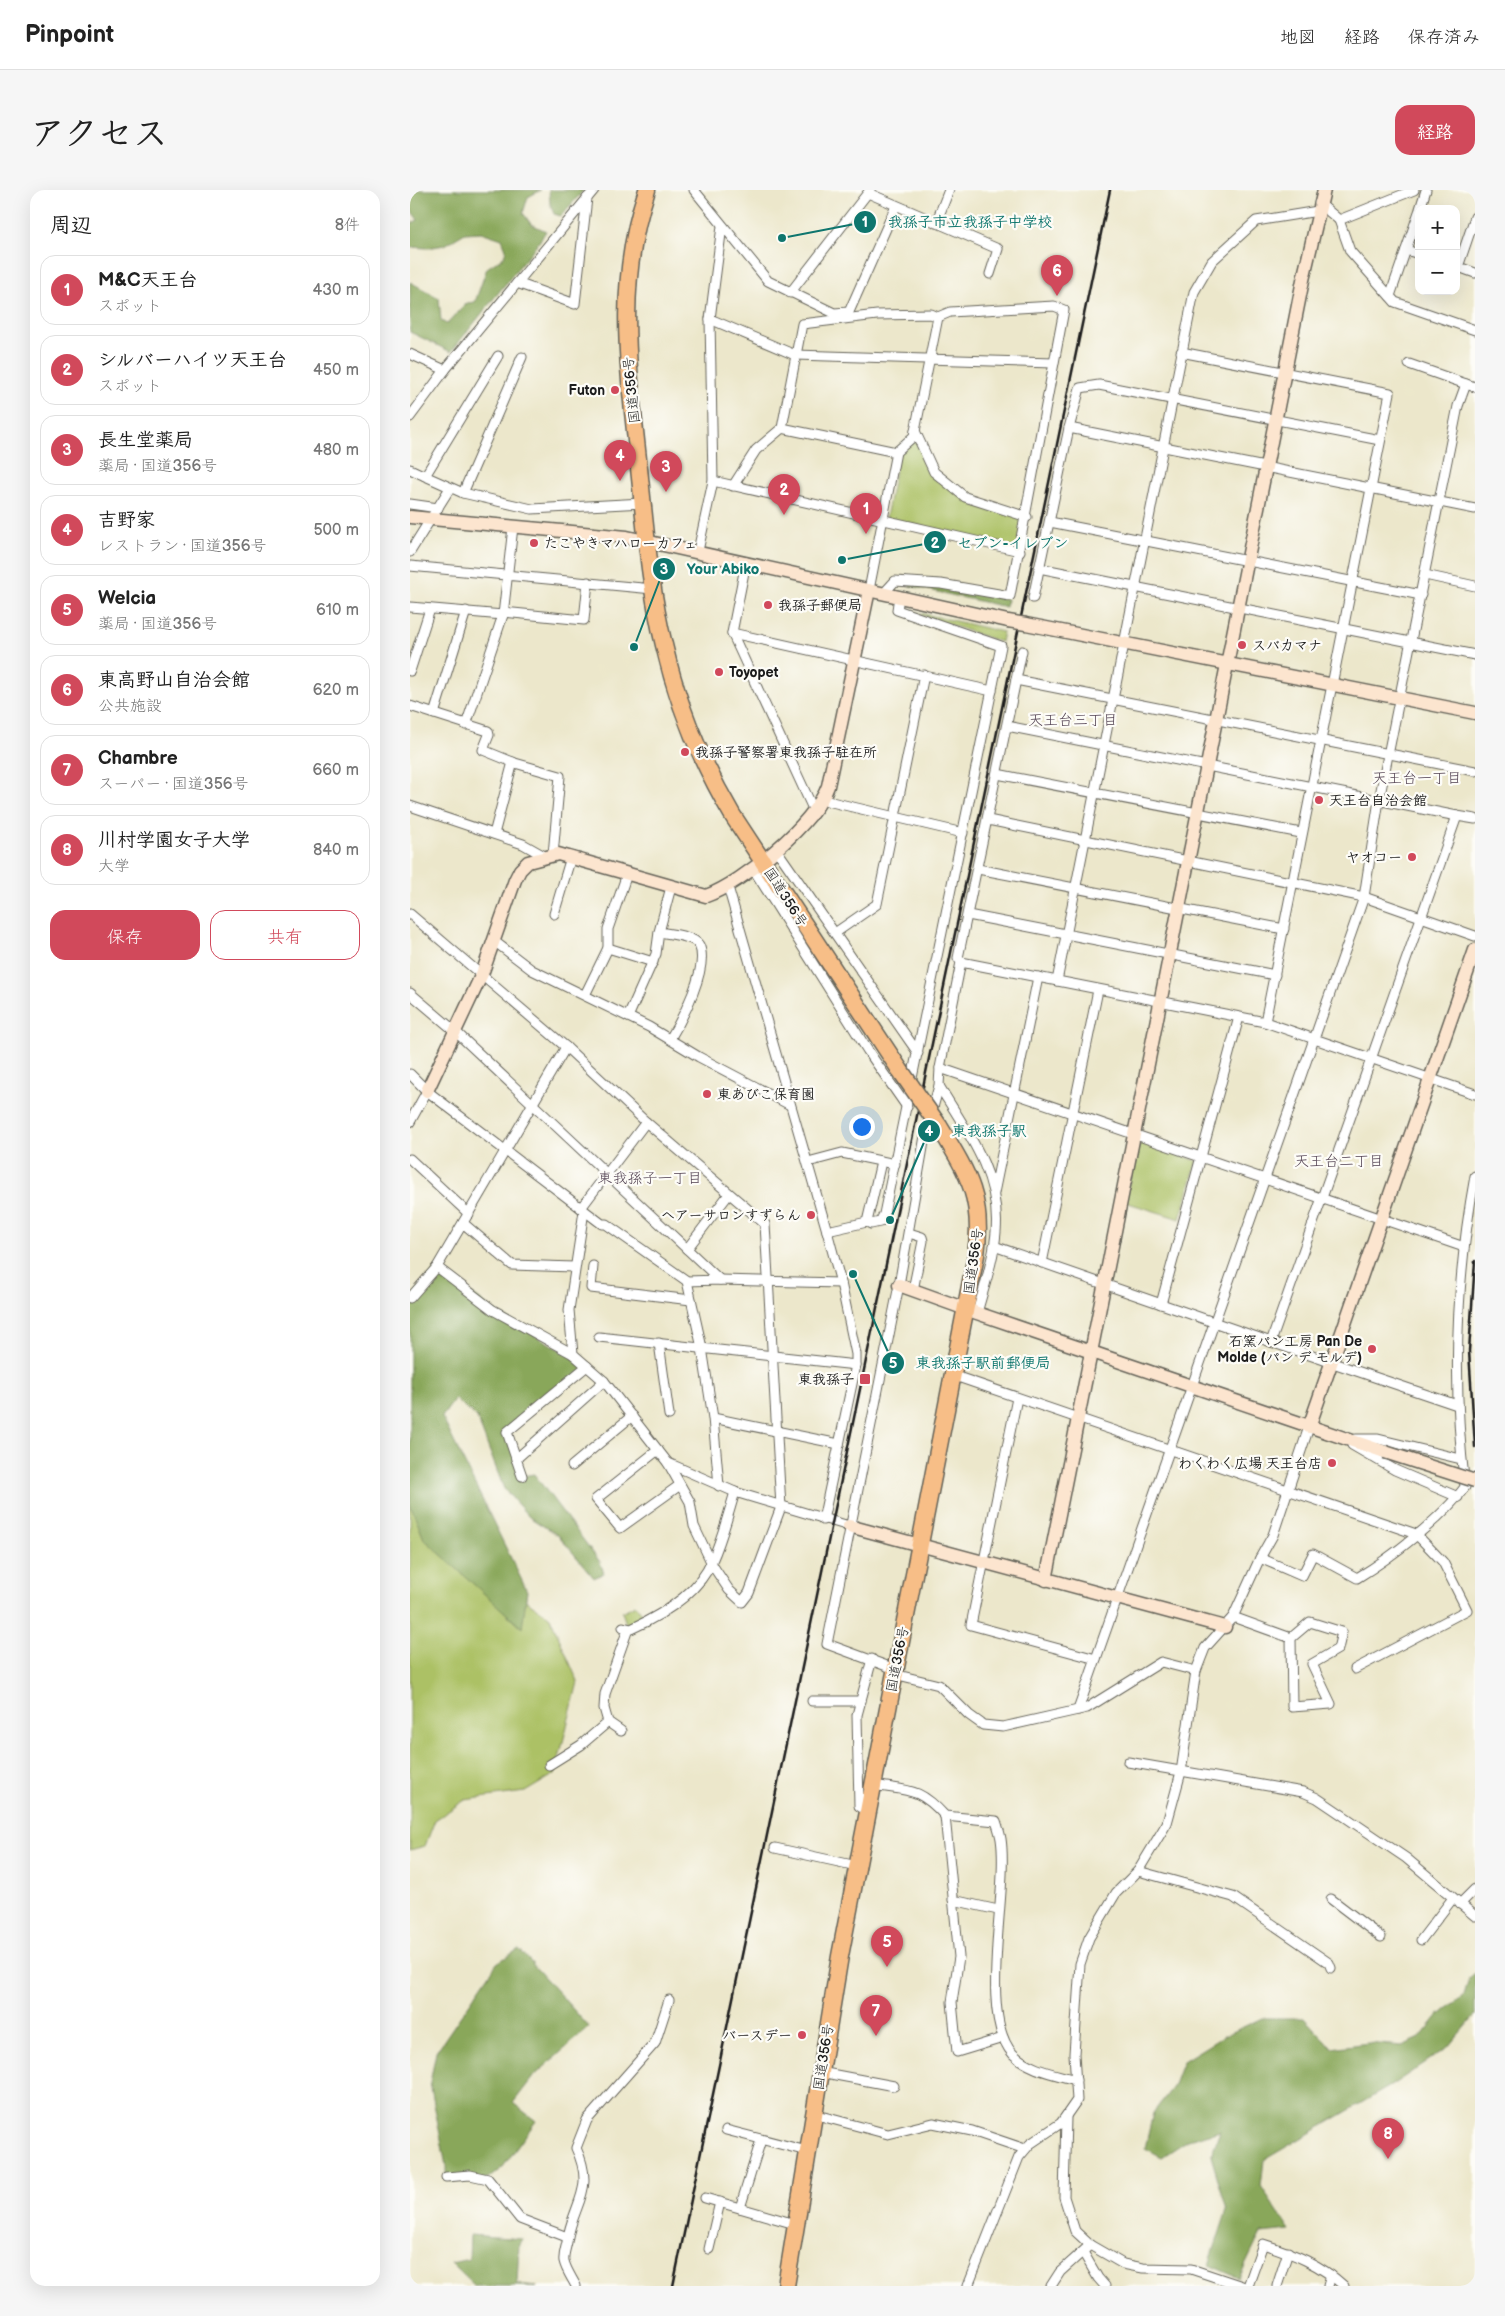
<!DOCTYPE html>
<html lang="ja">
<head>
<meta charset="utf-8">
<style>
	body { margin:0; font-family:"Balsamiq Sans","Klee One",sans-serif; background:#f6f6f6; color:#222 }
	.controls { position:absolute; right:15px; top:15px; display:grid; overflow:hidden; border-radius:10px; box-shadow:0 5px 20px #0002 }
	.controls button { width:45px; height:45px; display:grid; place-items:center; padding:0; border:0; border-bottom:1px solid #e0e0e0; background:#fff; color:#222; font:25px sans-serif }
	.you { position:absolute; left:451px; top:936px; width:18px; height:18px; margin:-12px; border:4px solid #fff; border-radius:50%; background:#1a73e8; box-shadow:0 0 0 8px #1a73e833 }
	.badge { display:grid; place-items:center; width:32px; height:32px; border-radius:50%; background:#d1495b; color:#fff; font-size:16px; font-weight:700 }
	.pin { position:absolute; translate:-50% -41px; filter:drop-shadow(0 1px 2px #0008) }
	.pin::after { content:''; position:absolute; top:26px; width:18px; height:15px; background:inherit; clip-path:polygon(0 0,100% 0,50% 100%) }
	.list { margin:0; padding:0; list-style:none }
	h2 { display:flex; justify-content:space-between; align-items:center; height:65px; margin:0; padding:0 20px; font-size:21px }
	h2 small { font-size:16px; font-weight:400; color:#767676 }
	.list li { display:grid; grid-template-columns:32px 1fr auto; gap:15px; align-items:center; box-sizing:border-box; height:70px; margin:0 10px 10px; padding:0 10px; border:1px solid #e0e0e0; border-radius:15px }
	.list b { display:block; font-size:19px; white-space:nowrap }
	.list p { margin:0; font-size:16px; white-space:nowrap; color:#767676 }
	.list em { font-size:16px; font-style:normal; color:#767676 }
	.actions { display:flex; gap:10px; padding:15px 20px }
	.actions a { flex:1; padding:11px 0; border:1px solid #d1495b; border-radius:15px; text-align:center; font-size:18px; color:#d1495b }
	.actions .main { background:#d1495b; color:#fff }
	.map { position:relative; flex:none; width:1065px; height:2096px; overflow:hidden; border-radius:15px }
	header { display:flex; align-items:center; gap:30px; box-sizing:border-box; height:70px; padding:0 25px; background:#fff; border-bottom:1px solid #e0e0e0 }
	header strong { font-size:24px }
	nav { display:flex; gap:28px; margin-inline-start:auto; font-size:18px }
	.intro { display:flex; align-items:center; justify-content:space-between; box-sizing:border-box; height:120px; padding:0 30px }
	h1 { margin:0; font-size:35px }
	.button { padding:12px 22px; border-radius:15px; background:#d1495b; color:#fff; font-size:18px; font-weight:700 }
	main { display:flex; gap:30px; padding:0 30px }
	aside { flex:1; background:#fff; border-radius:15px; box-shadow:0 5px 20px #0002 }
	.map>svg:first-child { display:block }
</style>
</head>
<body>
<header>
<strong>Pinpoint</strong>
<nav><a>地図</a><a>経路</a><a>保存済み</a></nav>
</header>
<div class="intro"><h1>アクセス</h1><a class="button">経路</a></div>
<main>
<aside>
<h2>周辺<small>8件</small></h2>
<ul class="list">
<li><span class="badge">1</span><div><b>M&amp;C天王台</b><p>スポット</p></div><em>430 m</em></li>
<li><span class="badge">2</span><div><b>シルバーハイツ天王台</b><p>スポット</p></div><em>450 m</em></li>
<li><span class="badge">3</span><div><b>長生堂薬局</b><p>薬局 · 国道356号</p></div><em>480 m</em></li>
<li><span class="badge">4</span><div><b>吉野家</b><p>レストラン · 国道356号</p></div><em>500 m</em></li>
<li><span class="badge">5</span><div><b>Welcia</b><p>薬局 · 国道356号</p></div><em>610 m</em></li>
<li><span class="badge">6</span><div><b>東高野山自治会館</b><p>公共施設</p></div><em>620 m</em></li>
<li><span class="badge">7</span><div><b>Chambre</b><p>スーパー · 国道356号</p></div><em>660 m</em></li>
<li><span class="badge">8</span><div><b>川村学園女子大学</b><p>大学</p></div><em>840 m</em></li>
</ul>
<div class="actions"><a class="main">保存</a><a>共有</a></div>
</aside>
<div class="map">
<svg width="1065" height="2096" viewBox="0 0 1065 2096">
	<rect width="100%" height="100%" fill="#fdfcf7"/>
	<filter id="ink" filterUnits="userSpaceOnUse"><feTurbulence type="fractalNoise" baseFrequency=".02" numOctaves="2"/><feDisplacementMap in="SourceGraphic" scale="10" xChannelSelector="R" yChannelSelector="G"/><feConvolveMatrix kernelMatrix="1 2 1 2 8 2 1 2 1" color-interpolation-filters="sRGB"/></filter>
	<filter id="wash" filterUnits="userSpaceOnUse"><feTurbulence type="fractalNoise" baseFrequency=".0096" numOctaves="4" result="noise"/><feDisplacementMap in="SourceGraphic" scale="20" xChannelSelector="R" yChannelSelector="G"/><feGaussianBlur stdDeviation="1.12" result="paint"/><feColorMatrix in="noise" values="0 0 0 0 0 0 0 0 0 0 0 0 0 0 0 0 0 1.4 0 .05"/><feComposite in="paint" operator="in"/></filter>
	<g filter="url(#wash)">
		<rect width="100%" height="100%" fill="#ece7cb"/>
		<g fill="#acc165" stroke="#646e40">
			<path d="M506,249l16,35 32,25 60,19 -6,31 -132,-31 12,-63z"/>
			<path d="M493,419l100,23 -2,10z"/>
			<path d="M728,949l59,22 -17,58 -55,-17z"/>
			<path d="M0,1270l32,82 108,75 28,65 -23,92 -30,18 -60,8 -30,20 -10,26 -15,4z"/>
			<path d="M225,1415l14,16 -21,8 -6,-17z"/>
		</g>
		<g fill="#89a75a" stroke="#52623b">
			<path d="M0,0h131l-13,7 -5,16 8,11 15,7 -7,11 -88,110 -41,-20v-50l29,16 2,23 6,3 20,-21 8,-1 12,-34 17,-11 2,-8 -4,-10 -21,-7 -16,1 -20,12 -18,3 -17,-1v-23l8,-4 -8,-11z"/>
			<path d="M139,0h35l-23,26 -7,-2 -4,-10z"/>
			<path d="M487,393l44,4 66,12 -1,8z"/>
			<path d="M27,1077l56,43 94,56 -80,66 15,44 12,-2 66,88 4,11 -10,5 -35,-42 -30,-19 -25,-28 -27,-71 -22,-19 -13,18 85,174 -5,37 -98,-89 -14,-35v-206z"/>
			<path d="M109,1759l70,78 -56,50 -20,26 23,18 -33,46 -15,12 -36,3 -6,-5v-11l-16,-83 6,-31 61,-89z"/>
			<path d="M1065,1783v42l-28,33 -55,37 -128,75 -3,26 29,44 -29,3 -22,45 -30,-13 18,-55 -16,-54 9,-25 -32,9 -26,17 -17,-9 8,-35 20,-26 10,-26 39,-24 40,-19h42l28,30 36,-5 34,3 18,-8 17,-21 27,-22 5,-17z"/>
			<path d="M60,2045l52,4 -3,5 -2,40 20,2h-62l-24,-23 18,-4z"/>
		</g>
	</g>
	<g filter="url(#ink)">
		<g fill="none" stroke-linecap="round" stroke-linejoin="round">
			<g stroke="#656359" stroke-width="11">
				<g id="street">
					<path d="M284,0l74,91 66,32 15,-1 47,-106"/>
					<path d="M458,3l130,56 -8,25"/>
					<path d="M909,13l20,17 75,-30"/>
					<path d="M1010,19l6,-19"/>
					<path d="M929,30l11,31 45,51 80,28"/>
					<path d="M526,33l13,-33"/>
					<path d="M996,60l13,4"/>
					<path d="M1046,76l19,7"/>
					<path d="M1048,77l17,-50"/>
					<path d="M107,93l58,21 12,-106"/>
					<path d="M380,103l80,-103"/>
					<path d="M980,106l29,-84"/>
					<path d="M300,129l85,36 259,8"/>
					<path d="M771,162l209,41 -125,629"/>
					<path d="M0,164l35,16"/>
					<path d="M999,174l57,20"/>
					<path d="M0,227l35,-47 149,-180"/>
					<path d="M372,238l20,-104 75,-9 54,-1 7,3 12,-5 104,-6 10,4 -54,286 -69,-12 -46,-3 -11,12"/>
					<path d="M659,238l406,81"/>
					<path d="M505,241l19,41 31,25 62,20"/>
					<path d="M0,279l15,7 73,-120"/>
					<path d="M15,286l38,17 69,16 111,-6"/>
					<path d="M303,291l307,70"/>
					<path d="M323,296l23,-36 26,-22 114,24"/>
					<path d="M53,303l59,-136"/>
					<path d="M0,314l28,4"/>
					<path d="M640,332l371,73"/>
					<path d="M288,361l15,-70 -3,-162 12,-93"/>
					<path d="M0,362l40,-64"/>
					<path d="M336,372l-14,71 82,178"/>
					<path d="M0,376l243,23"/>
					<path d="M629,378l436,87"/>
					<path d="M1015,385l50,11"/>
					<path d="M459,400l27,-138 18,-16 24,-119"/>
					<path d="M623,408l36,-170 11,-40 19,-3 281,55"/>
					<path d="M0,417l93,8"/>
					<path d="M93,422l81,8 4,-38"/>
					<path d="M322,443l260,58"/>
					<path d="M0,481l20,-62"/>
					<path d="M606,490l459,91"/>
					<path d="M0,516l78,25 1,4 -6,15 32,13 45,13 -7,79"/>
					<path d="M24,524l32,-103"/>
					<path d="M56,535l37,-110 10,-88"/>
					<path d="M597,536l450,90"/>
					<path d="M587,584l304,59"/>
					<path d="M413,610l140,33"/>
					<path d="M0,616l113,38 23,13"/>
					<path d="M578,630l376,77 111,39"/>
					<path d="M84,644l19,-72"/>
					<path d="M366,659l142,204"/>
					<path d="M568,679l306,60"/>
					<path d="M344,680l114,181 39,56"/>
					<path d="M318,697l99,344 14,52 15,71v11l-33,155"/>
					<path d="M0,724l156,133 80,75 119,102 16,283 -32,86 -7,9 -13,-12 -16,-24 -19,-40 -4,-24 -22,-39 -64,-82 -31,-27 -4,-44 15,-99"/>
					<path d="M144,724l17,-57"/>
					<path d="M558,725l307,60"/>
					<path d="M249,742c10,2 34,3 40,13 11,22 -18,76 -29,94"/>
					<path d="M425,743l42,-29 47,-229"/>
					<path d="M84,751l38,29 117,57 50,30 91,48"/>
					<path d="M198,758l45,14"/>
					<path d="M551,772l304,60 210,72"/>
					<path d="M647,791l137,-689 18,-31 44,-40 62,-10"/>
					<path d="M0,803l46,39 264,248"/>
					<path d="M175,805l23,-47v-19l19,-55"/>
					<path d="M218,827l28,-63 3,-22 12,-45"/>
					<path d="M530,878l524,179"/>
					<path d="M0,884l17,17 175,133h4l81,57 33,-1 121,3"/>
					<path d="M529,896c28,45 62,90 57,146 -2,27 -12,55 -19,81"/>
					<path d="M0,932l17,-31"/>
					<path d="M0,969l59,55"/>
					<path d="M398,972l34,-9 53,11"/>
					<path d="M584,1003l44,-216"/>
					<path d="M171,1018l65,-86"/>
					<path d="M457,1032l14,-60"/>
					<path d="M53,1033l49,42 62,2"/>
					<path d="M417,1041l40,-9 4,2 9,-2 4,-8 117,-568 -104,-36 2,-14"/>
					<path d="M499,1043l13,4 1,4 -10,49"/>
					<path d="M584,1056l277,96"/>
					<path d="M277,1059l42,-55"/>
					<path d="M632,1073l56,-273"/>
					<path d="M183,1076l-2,22 100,12"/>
					<path d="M27,1077l56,43 80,44"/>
					<path d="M277,1091l15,67 11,70 6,68"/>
					<path d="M0,1108l27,-31 129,-220"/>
					<path d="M751,1114l78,-287"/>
					<path d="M189,1147l257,28"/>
					<path d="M249,1153l10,72"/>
					<path d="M542,1185l464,159 27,28 24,48 -112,59"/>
					<path d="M607,1208l-46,227 125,34"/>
					<path d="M1047,1215l-186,-63 186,-526 18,3"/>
					<path d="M303,1228l126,26"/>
					<path d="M946,1249h22l83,20"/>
					<path d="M942,1255l43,25 63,27"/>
					<path d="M248,1260l-62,49 24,29 60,-43"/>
					<path d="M106,1269l88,-78"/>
					<path d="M258,1273l67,29 114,34"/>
					<path d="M162,1276l60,-50"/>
					<path d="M112,1286l-15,-44 80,-66"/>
					<path d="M850,1368l42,18 11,-22 44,24c35,-21 84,-59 108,-91 -13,-104 -9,-208 10,-311"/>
					<path d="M823,1427l58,21 1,69 39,-3 -19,-40 26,-15 4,-17 -32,-10 -19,16"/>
					<path d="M213,1437l8,2c31,-14 67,-35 81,-68 10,-22 16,-46 23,-69"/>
					<path d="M485,1479l-68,-25 72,-359 26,-149 14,-50 1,-18 21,-106 -3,-4 64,-307"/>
					<path d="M484,1484l45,11 30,30 14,10 20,2 84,-19 74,-46 35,9"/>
					<path d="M402,1511h49"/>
					<path d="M668,1520l286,-813 15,-97 79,-394 8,-22 9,3"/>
					<path d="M211,1541l-13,-9 -4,-14 1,-14 23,-65"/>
					<path d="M718,1572l175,30 14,6 89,60 69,58"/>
					<path d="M139,1575l32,-20 27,-23"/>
					<path d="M463,1595c36,6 46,2 72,31l51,5c2,6 4,12 5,18 8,52 -24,176 12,215 16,16 42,20 63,26"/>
					<path d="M458,1622l-9,-6 -2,-91 15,-56"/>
					<path d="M535,1626l14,141 -7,45 5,50 46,-14"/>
					<path d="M365,1658l82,18"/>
					<path d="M728,1681l95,26 96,66 2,5"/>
					<path d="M921,1709l50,38"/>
					<path d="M543,1710l45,10"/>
					<path d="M1050,1714l15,-15"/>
					<path d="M1011,1750l32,-42"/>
					<path d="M410,1882l74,14"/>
					<path d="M403,1924l75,20 45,-11 39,8 53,18"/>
					<path d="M656,1927l-2,80 11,34 15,14"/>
					<path d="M316,1940l81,21"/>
					<path d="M36,1987l24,-2 18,4 32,40 47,18"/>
					<path d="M295,2008l90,26"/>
					<path d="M330,2018l21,-68"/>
					<path d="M299,2059l11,-47"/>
					<path d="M673,2062l15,26 7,8"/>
					<path d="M166,2096c-4,-8 -10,-16 -12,-25 -1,-6 2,-13 3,-19 6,-40 29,-51 9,-94l11,-28 68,-77 14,-43"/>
					<path d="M558,2096l51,-129 11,-13 31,-21 16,-23 -3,-46 6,-90 9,-26 27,-45 22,-22 29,-48 14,-51 15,-101 9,-23 28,-31 27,-59 13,-23 36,-108"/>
					<path d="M641,2096l9,-14 30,-27 33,19 20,4 48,1 51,17"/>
					<path d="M838,2096l15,-42c31,10 57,20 81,42"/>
					<path d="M867,2096l11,-34"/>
					<path d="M918,2096l3,-11"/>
				</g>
			</g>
			<g stroke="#656359" stroke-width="15">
				<g id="secondary">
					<path d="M0,327l217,20 381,84"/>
					<path d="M616,434l449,89"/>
					<path d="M17,901l55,-117 33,-94 5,-10 8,-8 30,-8 148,42c37,-13 109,-73 122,-110l41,-196"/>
					<path d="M489,1095l78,28 408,139"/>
					<path d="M899,1237l166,-477"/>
					<path d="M439,1336l376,101"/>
					<path d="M636,1390l257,-1300 21,-90"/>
				</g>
			</g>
			<g stroke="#656359" stroke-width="19">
				<g id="highway">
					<path d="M237,0c-31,92 -19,175 -9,269 7,62 11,126 26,186 14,61 37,117 69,171l167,254"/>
					<path d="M376,2096l54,-330 136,-701c8,-57 -8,-81 -37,-129"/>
				</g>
			</g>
			<use href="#street" stroke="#fff" stroke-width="9"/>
			<use href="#secondary" stroke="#fce5cf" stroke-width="12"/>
			<use href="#highway" stroke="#f7be87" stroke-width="16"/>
			<g stroke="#1c1c1c" stroke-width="2.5">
				<path d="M1065,1071l-6,90 6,96"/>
				<path d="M263,2096l437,-2096"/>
			</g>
			<g stroke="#656359" stroke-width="15" stroke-linecap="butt">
				<g id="secondary-bridge">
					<path d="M598,431l18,3"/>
					<path d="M975,1262l90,29"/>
				</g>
			</g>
			<g stroke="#656359" stroke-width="19" stroke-linecap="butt">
				<path id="highway-bridge" d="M490,880l39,56"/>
			</g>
			<use href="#secondary-bridge" stroke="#fce5cf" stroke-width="12"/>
			<use href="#highway-bridge" stroke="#f7be87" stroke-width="16"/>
		</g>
	</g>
	<g fill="#d1495b" stroke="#fdfcf7" stroke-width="2">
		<circle cx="205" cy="200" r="5"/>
		<circle cx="124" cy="353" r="5"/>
		<circle cx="358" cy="415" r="5"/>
		<circle cx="832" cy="455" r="5"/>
		<circle cx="309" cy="482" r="5"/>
		<circle cx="275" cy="562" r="5"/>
		<circle cx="909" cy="610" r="5"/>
		<circle cx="1002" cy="667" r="5"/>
		<circle cx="297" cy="904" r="5"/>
		<circle cx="401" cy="1025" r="5"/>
		<circle cx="962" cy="1159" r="5"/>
		<rect x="449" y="1183" width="12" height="12" rx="2.5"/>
		<circle cx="922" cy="1273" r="5"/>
		<circle cx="392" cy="1845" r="5"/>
	</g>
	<g text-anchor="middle" stroke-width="4.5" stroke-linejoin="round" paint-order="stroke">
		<g font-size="14" font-weight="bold" fill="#1c1c1c" stroke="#fdfcf7" text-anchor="end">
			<text x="195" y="205">Futon</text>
			<text x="134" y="358" text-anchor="start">たこやきマハローカフェ</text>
			<text x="368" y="420" text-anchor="start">我孫子郵便局</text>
			<text x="842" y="460" text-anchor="start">スバカマナ</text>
			<text x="319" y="487" text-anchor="start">Toyopet</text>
			<text x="285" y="567" text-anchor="start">我孫子警察署東我孫子駐在所</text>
			<text x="919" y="615" text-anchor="start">天王台自治会館</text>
			<text x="992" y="672">ヤオコー</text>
			<text x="307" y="909" text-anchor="start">東あびこ保育園</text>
			<text x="391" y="1030">ヘアーサロンすずらん</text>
			<text x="952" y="1156">石窯パン工房 Pan De<tspan x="952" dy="16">Molde (パン デ モルデ)</tspan></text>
			<text x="444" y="1194">東我孫子</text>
			<text x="912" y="1278">わくわく広場 天王台店</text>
			<text x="382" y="1850">バースデー</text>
		</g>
		<g font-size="14" fill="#1c1c1c" stroke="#fdfcf7">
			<text transform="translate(221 200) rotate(-96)" y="5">国道356号</text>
			<text transform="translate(376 707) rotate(57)" y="5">国道356号</text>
			<text transform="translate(563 1071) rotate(-82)" y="5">国道356号</text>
			<text transform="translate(487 1469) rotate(-79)" y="5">国道356号</text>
			<text transform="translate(413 1867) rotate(-81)" y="5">国道356号</text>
		</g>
		<g font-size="15" fill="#564656" stroke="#fdfcf7">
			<text x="663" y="535">天王台三丁目</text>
			<text x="1007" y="593">天王台一丁目</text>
			<text x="929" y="976">天王台二丁目</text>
			<text x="240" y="993">東我孫子一丁目</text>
		</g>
	</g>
	<path fill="none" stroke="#0f766e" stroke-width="2" d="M372 48L455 32M432 370L525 352M224 457L254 379M480 1030L519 941M443 1084L483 1173"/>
	<g fill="#0f766e" stroke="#fdfcf7" stroke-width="2">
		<circle cx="372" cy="48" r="5"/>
		<circle cx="432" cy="370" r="5"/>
		<circle cx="224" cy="457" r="5"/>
		<circle cx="480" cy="1030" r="5"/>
		<circle cx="443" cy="1084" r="5"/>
		<circle cx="455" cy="32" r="12"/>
		<circle cx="525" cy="352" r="12"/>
		<circle cx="254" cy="379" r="12"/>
		<circle cx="519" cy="941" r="12"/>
		<circle cx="483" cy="1173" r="12"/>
	</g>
	<g font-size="15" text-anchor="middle" font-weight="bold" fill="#fff">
		<text x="455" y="37">1</text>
		<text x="525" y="358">2</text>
		<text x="254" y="384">3</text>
		<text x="519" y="946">4</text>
		<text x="483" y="1178">5</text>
	</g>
	<g font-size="15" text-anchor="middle" font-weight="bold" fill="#0f766e" stroke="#fdfcf7" stroke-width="4.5" stroke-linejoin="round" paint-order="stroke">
		<text x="560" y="37">我孫子市立我孫子中学校</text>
		<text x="603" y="358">セブン-イレブン</text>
		<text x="313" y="384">Your Abiko</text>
		<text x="579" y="946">東我孫子駅</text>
		<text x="573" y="1178">東我孫子駅前郵便局</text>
	</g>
</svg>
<div class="controls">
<button>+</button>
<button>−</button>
</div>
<div class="you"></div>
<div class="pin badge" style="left:456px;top:344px">1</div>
<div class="pin badge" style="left:374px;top:325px">2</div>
<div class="pin badge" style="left:256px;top:302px">3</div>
<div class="pin badge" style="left:210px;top:291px">4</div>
<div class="pin badge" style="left:477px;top:1777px">5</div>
<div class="pin badge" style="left:647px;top:106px">6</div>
<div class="pin badge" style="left:466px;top:1846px">7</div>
<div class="pin badge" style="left:978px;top:1969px">8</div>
</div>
</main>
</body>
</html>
